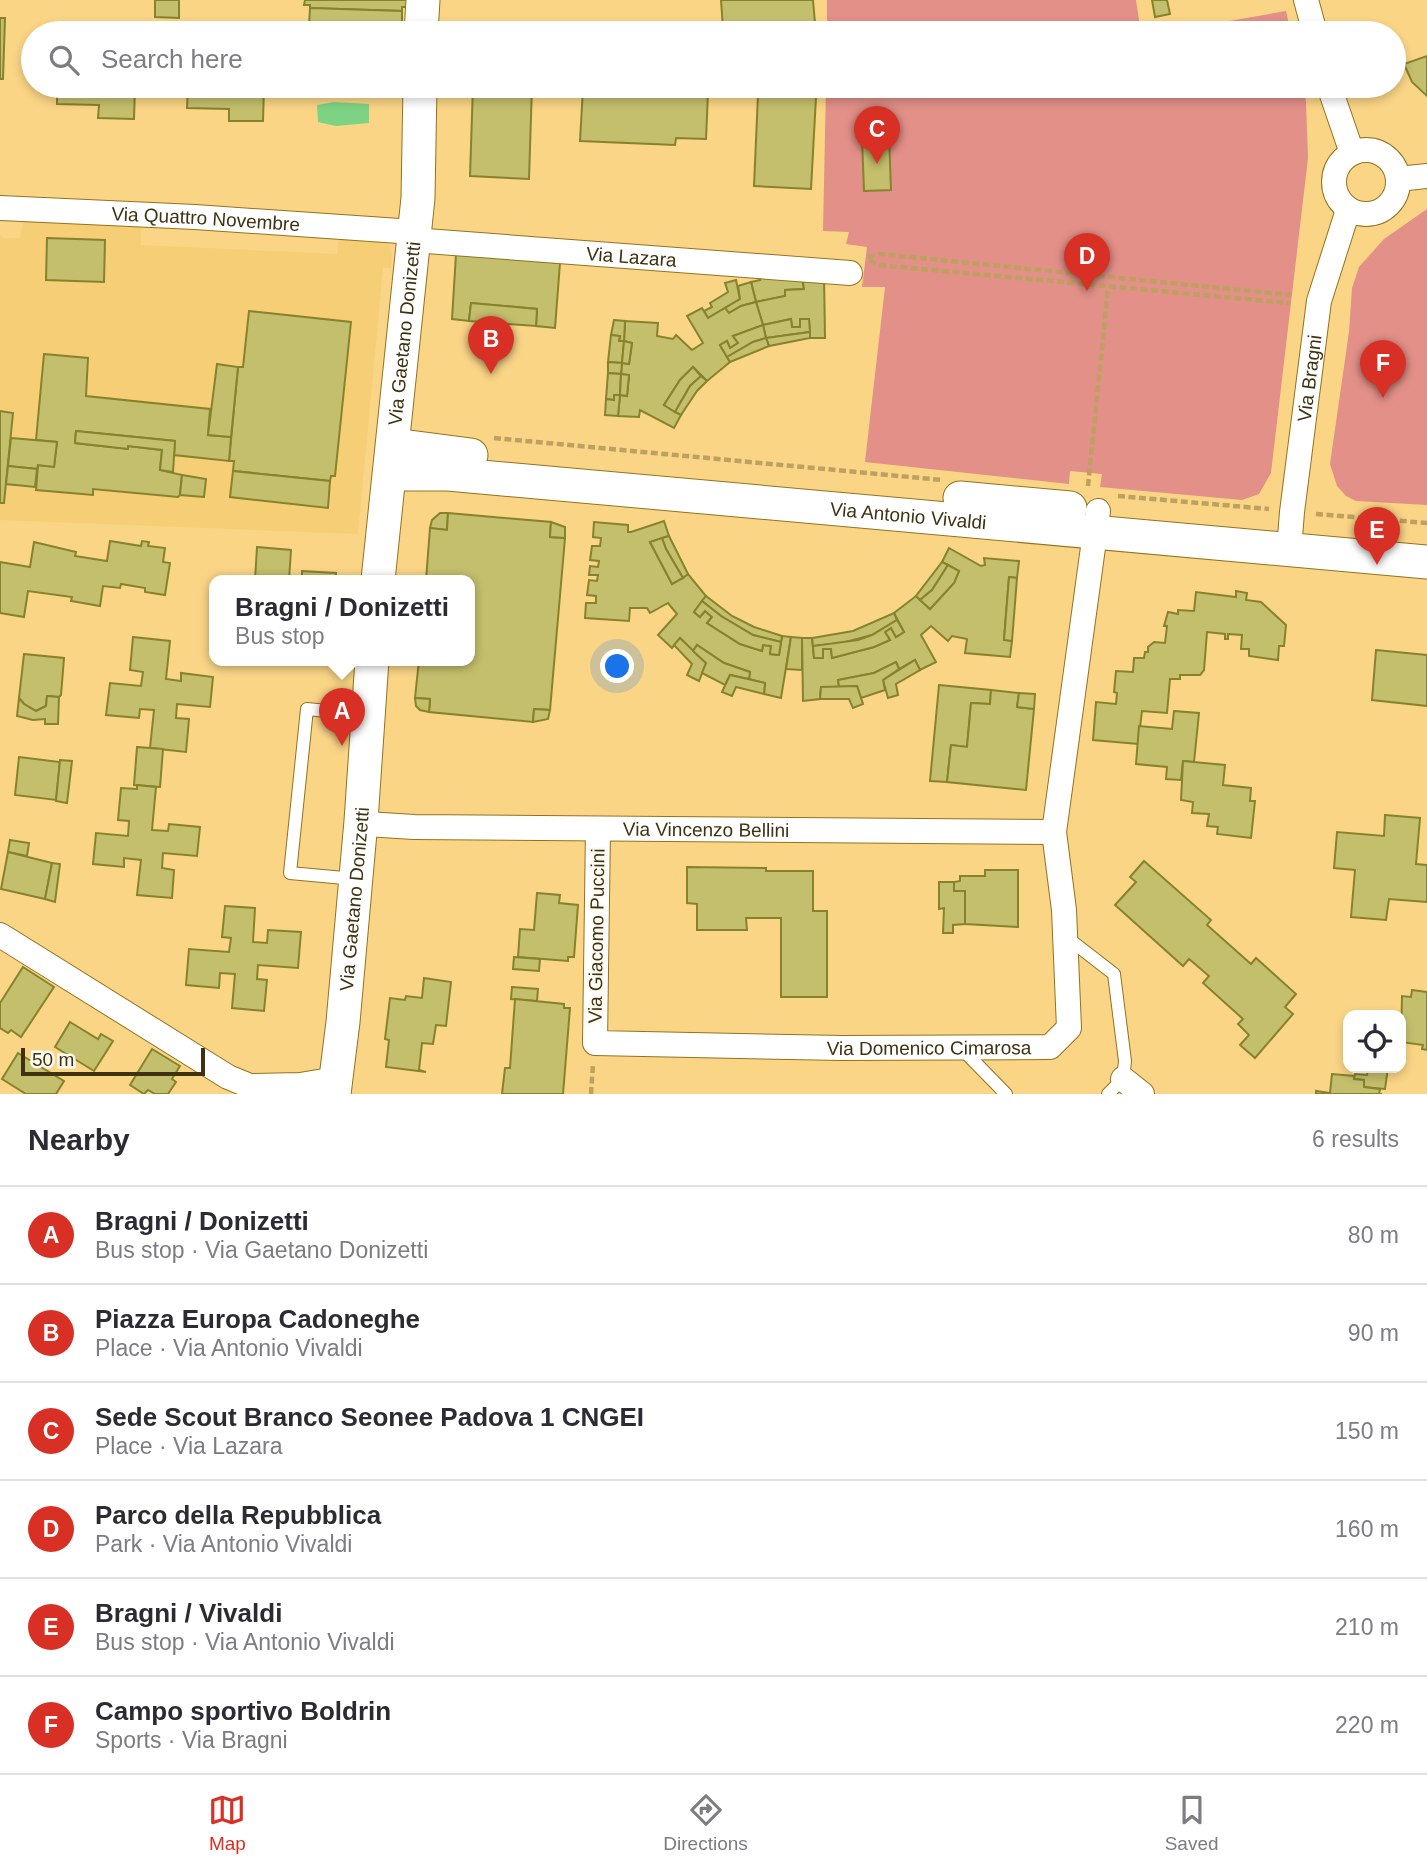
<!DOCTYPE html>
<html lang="en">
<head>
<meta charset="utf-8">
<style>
	body { margin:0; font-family:Arial,sans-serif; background:#f7f7f7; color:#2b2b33 }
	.controls { position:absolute; right:21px; bottom:21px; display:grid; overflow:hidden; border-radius:14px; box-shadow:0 4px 10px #0003 }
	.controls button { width:63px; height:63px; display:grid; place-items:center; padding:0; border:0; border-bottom:2px solid #e1e1e2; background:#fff; color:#2b2b33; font:35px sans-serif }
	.scale { position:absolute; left:21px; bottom:18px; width:184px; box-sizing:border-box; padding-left:7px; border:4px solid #403211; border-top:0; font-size:19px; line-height:24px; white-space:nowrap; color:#403211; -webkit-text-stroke:5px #fefbf3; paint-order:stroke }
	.you { position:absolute; left:618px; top:667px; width:24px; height:24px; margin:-18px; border:5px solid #fff; border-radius:50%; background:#1a73e8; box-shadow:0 0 0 10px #1a73e833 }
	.badge { display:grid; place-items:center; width:46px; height:46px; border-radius:50%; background:#d93025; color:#fff; font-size:23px; font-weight:700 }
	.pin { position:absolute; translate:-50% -58px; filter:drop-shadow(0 2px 4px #0008) }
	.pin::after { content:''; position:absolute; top:37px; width:24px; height:21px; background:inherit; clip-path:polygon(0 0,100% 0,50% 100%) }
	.popup { position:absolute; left:209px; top:575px; width:266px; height:91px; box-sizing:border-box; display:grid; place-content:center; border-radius:14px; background:#fff; filter:drop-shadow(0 2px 5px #0005); font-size:23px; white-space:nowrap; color:#7c7c81 }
	.popup b { font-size:26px; color:#2b2b33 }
	.popup::after { content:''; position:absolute; left:50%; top:100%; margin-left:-14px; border:14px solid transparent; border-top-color:#fff }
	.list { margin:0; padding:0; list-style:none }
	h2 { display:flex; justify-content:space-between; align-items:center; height:91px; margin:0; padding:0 28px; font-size:30px }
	h2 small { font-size:23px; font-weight:400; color:#7c7c81 }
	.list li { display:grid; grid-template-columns:46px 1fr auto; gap:21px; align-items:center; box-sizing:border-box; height:98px; padding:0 28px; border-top:2px solid #e1e1e2 }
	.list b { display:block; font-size:26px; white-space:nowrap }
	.list p { margin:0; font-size:23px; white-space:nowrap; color:#7c7c81 }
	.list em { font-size:23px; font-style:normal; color:#7c7c81 }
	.icon { flex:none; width:38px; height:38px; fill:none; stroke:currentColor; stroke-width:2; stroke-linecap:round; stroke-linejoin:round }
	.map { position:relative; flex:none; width:1427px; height:1094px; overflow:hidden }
	.search { position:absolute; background:#fff; box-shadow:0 4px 10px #0003; left:21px; right:21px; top:21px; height:77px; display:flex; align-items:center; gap:18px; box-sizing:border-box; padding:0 24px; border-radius:38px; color:#7c7c81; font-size:26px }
	.sheet { height:679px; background:#fff }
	nav { display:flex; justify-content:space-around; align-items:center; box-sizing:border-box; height:98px; border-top:2px solid #e1e1e2; background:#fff; font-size:19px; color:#7c7c81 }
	nav a { display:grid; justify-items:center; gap:4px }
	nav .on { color:#d93025 }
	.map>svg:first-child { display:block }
</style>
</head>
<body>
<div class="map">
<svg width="1427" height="1094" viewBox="0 0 1427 1094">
	<rect width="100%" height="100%" fill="#fad586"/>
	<path fill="#f6ce76" d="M23,220l118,3v22l196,9 2,-19 45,5 4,4 4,10 -1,14h-8l-25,266 -358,-14v-285l3,3h17z"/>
	<g fill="#e29088">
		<path d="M827,0h309l5,33h-314z"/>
		<path d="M1286,11l5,22h-130z"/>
		<path d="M826,86h477l3,16 2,56 -37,315 -12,21 -17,6 -142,-13 2,-13 -32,-3 -1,13 -204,-22 20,-175h-23l5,-40 -21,-3 3,-12 -26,-1z"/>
		<path d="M1427,209v296l-71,-4 -10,-5 -9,-10 -7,-22 19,-132 3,-44 7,-21 25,-28z"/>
	</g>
	<path fill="#7ed284" d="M334,102l35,2v19l-33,3 -18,-4 -1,-17z"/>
	<g fill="#c4bf6c" stroke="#87822c" stroke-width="2">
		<path d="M155,0h24v18l-24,-1z"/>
		<path d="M305,0h102v7h-5v4l-92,-3v-3h-6z"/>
		<path d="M721,0h92l2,23 -92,5z"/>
		<path d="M1152,0h15l3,14 -15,3z"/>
		<path d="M310,8l92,3v22l-71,-2v-5h-22z"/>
		<path d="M0,18h5l-2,61h-3z"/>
		<path d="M64,22l62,2v9h-62z"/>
		<path d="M195,26l61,1v6h-61z"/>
		<path d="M1427,56v40l-15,-14 -8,-18z"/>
		<path d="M57,86h78l-1,33 -36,-1 1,-13 -42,-1z"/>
		<path d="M188,86l76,1 -1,34h-34v-12l-42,-1z"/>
		<path d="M473,86h59l-3,93 -59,-3z"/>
		<path d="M583,88l125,5 -2,46 -30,-1 -1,7 -95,-4z"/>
		<path d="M758,94l58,3 -5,92 -57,-3z"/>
		<path d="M889,136l2,54 -27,1 -2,-53z"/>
		<path d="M47,238l58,2 -1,42 -58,-2z"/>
		<path d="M456,254l104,9 -5,65 -19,-2 1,-17 -66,-6 -2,18 -17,-2z"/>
		<path d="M758,272l44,4 2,13 -19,1v6l-29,6 -5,-20 9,-2z"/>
		<path d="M824,275l1,63h-15l-1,-19h-9v8h-8l-1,-8 -28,6 -7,-23 29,-6v-6l19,-1 -2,-13z"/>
		<path d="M736,280l4,19 -32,19 -4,-7 8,-4 -2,-4 18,-11 -3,-9z"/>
		<path d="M751,282l5,20 -15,4 -12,7 -4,-5 15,-9 -2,-13z"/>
		<path d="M756,302l7,23 -30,11 5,7 -8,5 -3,-7 -7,4 10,17 -23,19 -14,-14 -13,13 -16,25 17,10 -7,13 -34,-18 -1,7 -21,-1 2,-21 7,1 2,-21 -8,-1 1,-11 7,1 3,-21 -8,-2 1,-20 33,2 -1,13 16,3 3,-4 16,15 11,-7 -16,-27 15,-8 6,10 17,-10 4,5 12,-7z"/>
		<path d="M471,303l66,6 -1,17 -67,-5z"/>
		<path d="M249,311l102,11 -16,154h-4l-1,5 -97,-10 1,-10h-5l9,-94h5z"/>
		<path d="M791,319l1,8h8v-8h9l1,13 -44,6 -3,-13z"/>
		<path d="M614,320l11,1 -1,20h-5l1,-5 -9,-1z"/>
		<path d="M763,325l3,13 -13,4 -26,15 -7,-12 7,-4 3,7 8,-5 -5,-7z"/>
		<path d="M810,332v6l-41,8 -3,-8z"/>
		<path d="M611,335l9,1 -1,5h5l-2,22 -14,-1z"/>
		<path d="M766,338l3,8 -39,16 -3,-5 26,-15z"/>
		<path d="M624,341l8,2 -3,21 -7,-1z"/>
		<path d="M44,354l44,4 -2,38 124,13 -2,26 23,2 -2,24 -55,-6 1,-14 -99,-10 -1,12 53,6v-3l34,4 -2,20 22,5 -2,20 -2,2 -85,-8v6l-57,-5 2,-25 16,2 3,-25 -21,-2z"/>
		<path d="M608,362l14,1 -1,11 -13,-1z"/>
		<path d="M217,364l21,3 -7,70 -23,-2z"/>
		<path d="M693,367l8,9 -11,10 -15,26 -11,-7 16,-25z"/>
		<path d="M608,373l13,1 -1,21h-6v5l-8,-1z"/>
		<path d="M621,374l8,1 -2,21 -7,-1z"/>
		<path d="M701,376l6,5 -10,10 -16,24 -6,-3 15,-26z"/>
		<path d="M614,395h6l-2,21 -13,-1 1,-16 8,1z"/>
		<path d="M0,411l13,2 -9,90h-4z"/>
		<path d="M76,431l99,10 -2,31 -13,-2 2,-20 -34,-4v3l-53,-6z"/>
		<path d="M11,438l46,4 -3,25 -16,-2 -1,4 -29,-3z"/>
		<path d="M8,466l29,3 -2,18 -29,-3z"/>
		<path d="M233,471l97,10 -2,27 -98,-11z"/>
		<path d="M182,475l24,4 -2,18 -24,-2z"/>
		<path d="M440,513h8l-1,17 -17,-2 2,-8z"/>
		<path d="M448,513l103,9 -1,15 15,1 -15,172 -16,-1 -1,13 -104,-10 1,-13 -15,-1 4,-38h51v-80h-44l4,-52 17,2z"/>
		<path d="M664,521l5,15 -19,6 22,42 16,-10 18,22 -12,16 6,5 5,-6 7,6 -5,6 33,21 22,7 1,-6 8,1 -1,8 9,1 3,-19 9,1 -10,61 -17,-4 1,-11 -16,-4 1,-7 -26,-9 -27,-18 -4,6 -13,-13 -8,10 -14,-13 19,-21 -9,-11 -18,10 -3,-5h-17l-1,13 -44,-3 1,-15h10v-7l-9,-1 2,-15 8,1 1,-6h-9l1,-9 8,1 1,-6 -9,-1 2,-14h8l1,-8 -8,-1 1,-15 34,3v7h3z"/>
		<path d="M551,522l14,5v11l-15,-1z"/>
		<path d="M669,536l19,38 -5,4 -17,-29 -4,-11z"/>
		<path d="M662,538l4,11 17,29 -11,6 -22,-42z"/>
		<path d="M110,541l31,5 1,-5 7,1 -1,4 17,2 -2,14 7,1 -5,32 -20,-3v-4l-24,-4 -1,4 -17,-2 -3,20 -29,-5 1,-4 -44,-6 -4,26 -24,-4v-51l30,5 4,-25 42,10 -1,4 32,5z"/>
		<path d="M257,547l34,3 -2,30h-34z"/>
		<path d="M949,548l32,18 4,-1 -1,-7 35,3 -2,17 -8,-1 -5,63 8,1 -2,16 -45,-4 2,-14 -15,-3 -4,5 -17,-15 -10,9 15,27 -16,8 -5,-10 -16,9 -3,-7 -22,11 -36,7 1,7h-18l-1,12 -17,2 -1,-63h10l2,20h9v-9h8l1,9 42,-11 16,-7 -5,-8 6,-4 5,9 8,-5 -10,-19 22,-17 14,13 24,-26 5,-12 -17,-9z"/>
		<path d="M942,562l6,3 -16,25 -12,10 -4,-4z"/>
		<path d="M948,565l11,6 -5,12 -24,26 -10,-9 12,-10z"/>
		<path d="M302,571l34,2v7h-34z"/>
		<path d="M1009,577l8,1 -5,63 -8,-1z"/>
		<path d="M1236,591l11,2 -1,7 15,2 25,23 -2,21h-5l-1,14 -29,-4v-7h-8l1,-14 -14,-1v5h-3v-5l-18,-2 -3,38 -4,5h-20v4h-10l-3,34 -25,-2 -4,33 -45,-4 3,-38 20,2 1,-11 -3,-1 2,-21 17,1 1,-14h10l1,-6h3v-5l6,-5 11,1 2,-17h-3l4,-14 10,2v-4l16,1 2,-19 40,5z"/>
		<path d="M706,596l26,20 22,11 28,9 -1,6 -28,-7 -32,-19 -19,-15z"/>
		<path d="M702,601l19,15 32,19 28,7 -2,13 -9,-1 1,-8 -8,-1 -1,6 -22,-7 -33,-21 5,-6 -7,-6 -5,6 -6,-5z"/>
		<path d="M894,613l3,7 -25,15 -30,8 -29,3 -1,-8 41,-7z"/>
		<path d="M897,620l7,12 -8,5 -5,-9 -6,4 5,8 -16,7 -42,11 -1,-9h-8v9h-9l-1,-12 45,-6 14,-5z"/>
		<path d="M133,637l37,4 -4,38 15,2v-8l32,4 -3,30 -33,-3 -1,14 13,1 -3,33 -36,-4 4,-38 -14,-1 -1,9 -33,-3 4,-32 31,3 2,-14 -13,-2z"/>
		<path d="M791,637l11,1v32l-16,-1z"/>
		<path d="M680,638l26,25 -7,18 -12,-6 5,-11 -18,-19z"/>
		<path d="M697,645l27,18 26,9 -1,7 -19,-4 -5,10 -23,-12 4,-10 -13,-12z"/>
		<path d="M1376,650l51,5v51l-55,-6z"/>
		<path d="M24,654l40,4 -3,37 -2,2 -12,-1 -1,10 -10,5 -12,-7 -5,-6z"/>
		<path d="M915,660l5,10 -24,14 2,11 -10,3 -5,-18z"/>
		<path d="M896,662l3,7 -16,11 2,10 -24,8 -4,-12 -18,1 -1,-7 36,-7z"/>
		<path d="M730,675l35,8 -1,11 -28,-7 -4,9 -10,-4z"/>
		<path d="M939,685l52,5 -1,14 -19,-1 -4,44 -16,-2 -4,37 -17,-1z"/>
		<path d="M857,686l6,18 -10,4 -4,-9h-29l1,-12z"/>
		<path d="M991,690l28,3 -2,14 17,2 -8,81 -79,-8 4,-37 16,2 4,-44 19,1z"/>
		<path d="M1019,693l16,1 -1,15 -17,-2z"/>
		<path d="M47,696l12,1 -1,27h-13v-5l-12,1 -16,-4 2,-18 5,6 12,7 10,-5z"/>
		<path d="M415,698l15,1 -1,13 -9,-2 -4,-4z"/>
		<path d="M534,709l16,1 -2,9 -15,3z"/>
		<path d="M1174,711l25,2 -5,49 -11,-1 -2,19 -15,-1 1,-12 -31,-3 3,-38 33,3z"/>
		<path d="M137,747l26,2 -3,38 -26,-2z"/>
		<path d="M19,757l41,5 -4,38 -41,-5z"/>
		<path d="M60,760l12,1 -5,42 -11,-2z"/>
		<path d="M1183,761l42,4 -2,20 28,3 -1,13h5l-4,37 -34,-4 1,-7 -11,-1 2,-12 -17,-1 1,-11 -12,-2z"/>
		<path d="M137,785l19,2 -4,43 16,1 1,-7 31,3 -3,29 -34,-3 -1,15 12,2 -2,28 -35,-3 4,-35 -17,-2v9l-31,-3 3,-31 32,3 1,-15 -11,-1 3,-32 16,1z"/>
		<path d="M1385,815l35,3 -4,46 11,1v37l-38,-3 -3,21 -35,-3 4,-47 -21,-2 3,-36 47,4z"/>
		<path d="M10,840l19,3 -2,13 -19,-4z"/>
		<path d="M8,852l44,11 -7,36 -44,-10z"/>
		<path d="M1144,861l67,59 -4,5 44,39 5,-6 40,36 -11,13 8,7 -38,44 -15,-13 9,-10 -11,-11 5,-5 -40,-36 6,-7 -20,-17 -6,7 -68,-61 21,-23 -6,-5z"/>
		<path d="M52,863l8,1 -5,38 -10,-3z"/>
		<path d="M687,867l79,1v3h47v40h14v86h-46v-79h-35l1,12h-50v-26l-10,-1z"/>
		<path d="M985,870h33v57l-53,-3v-33h-11v-9l6,-1v-5h25z"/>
		<path d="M939,882h15v9h11v33l-12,1v8h-10l1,-25 -5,1z"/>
		<path d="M537,893l23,2 -1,8 19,2 -4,52h-6v4l-50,-4 2,-28 14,1z"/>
		<path d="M225,906l30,2 -2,34 14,1 1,-13 33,2 -3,36 -40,-3 -1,14 10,1 -3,31 -32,-3 3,-34 -15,-1 -1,15 -33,-3 3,-36 40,3 2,-14 -9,-1z"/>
		<path d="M514,957l26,2 -1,12 -26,-2z"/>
		<path d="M23,967l31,20 -33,50 -10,-7 -3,3 -8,-5v-25z"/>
		<path d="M424,978l27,4 -5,44 -10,-1 -3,19 -11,-1 -3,27 7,2 -40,-5 3,-27 -4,-1 5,-41 15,2 1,-4 16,2z"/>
		<path d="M512,987l26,2 -1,12 -26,-2z"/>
		<path d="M1412,990l15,2v58l-5,-1 1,-4 -22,-3 1,-46 9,1z"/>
		<path d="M515,999l49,5v4h6l-7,86h-61l3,-26h5z"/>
		<path d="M70,1022l28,17 3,-5 12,7 -19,30 -39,-24z"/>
		<path d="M152,1049l28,17 -8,13 4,3 -8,12h-13l-7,-4 -4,4 -14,-9z"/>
		<path d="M18,1053l46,28 -8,13h-30l-24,-15z"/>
		<path d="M1368,1068h20l-3,21 -21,-2v-7l-10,-1 1,-5 12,1z"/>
		<path d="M1332,1074l22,2v3l10,1v7l16,2 -1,5h3h-66v-3l14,2z"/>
	</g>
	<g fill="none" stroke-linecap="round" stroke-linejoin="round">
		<g stroke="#93721d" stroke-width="14">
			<g id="lane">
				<path d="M355,879l-65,-6 17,-164 61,6"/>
				<path d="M1065,936l49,38 11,87 -2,18 -15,15"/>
				<path d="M962,1049l44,45"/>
			</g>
		</g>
		<g stroke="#93721d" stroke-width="26">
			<g id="street">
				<path d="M1306,0l9,33"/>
				<path d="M1329,86l23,67"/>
				<circle cx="1366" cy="182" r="32"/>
				<path d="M1398,179l29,-3"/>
				<path id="s1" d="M0,208l195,9 219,15"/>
				<path id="s2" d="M413,240l437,33"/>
				<path id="s3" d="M1289,550l3,-38 27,-211 29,-91"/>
				<path id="s4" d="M361,821l5,3 48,3 640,5"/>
				<path id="s5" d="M598,829l-3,214 247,5 208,-1 19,-19 -5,-118 -10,-78 44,-321"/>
				<path d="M0,935l228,142 22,9 12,8"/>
				<path d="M1123,1079l19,15"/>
				<path d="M250,1086l50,-1 36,-6"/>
			</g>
		</g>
		<g stroke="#93721d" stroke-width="35">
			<g id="secondary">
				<path d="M421,33l2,-33"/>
				<path d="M394,445l77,10"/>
				<path id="s6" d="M390,474h58l979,88"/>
				<path d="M960,498l110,10"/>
				<path id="s7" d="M378,580l40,-382 2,-112"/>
				<path id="s8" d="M334,1094l9,-72 18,-201 11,-161"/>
			</g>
		</g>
		<g stroke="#bea060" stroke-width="4.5" stroke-dasharray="7 3.5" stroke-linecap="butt">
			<path d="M868,257l11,-3 411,41"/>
			<path d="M870,260l9,5 410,38"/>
			<path d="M494,438l448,42"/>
			<path d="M1088,486l20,-198"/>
			<path d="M1118,496l151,13"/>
			<path d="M1316,514l111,9"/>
			<path d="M591,1094l2,-30"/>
		</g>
		<use href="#lane" stroke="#fff" stroke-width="12"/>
		<use href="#street" stroke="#fff" stroke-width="24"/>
		<use href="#secondary" stroke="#fff" stroke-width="33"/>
	</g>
	<g text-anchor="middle" stroke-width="5" stroke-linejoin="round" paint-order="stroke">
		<g font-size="19" fill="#403211" stroke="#fefbf3">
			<text dy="7" stroke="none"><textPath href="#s1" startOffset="206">Via Quattro Novembre</textPath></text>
			<text dy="7" stroke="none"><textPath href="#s2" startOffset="219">Via Lazara</textPath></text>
			<text dy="7" stroke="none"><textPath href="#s7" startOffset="248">Via Gaetano Donizetti</textPath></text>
			<text dy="7" stroke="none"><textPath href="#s3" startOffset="173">Via Bragni</textPath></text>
			<text dy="7" stroke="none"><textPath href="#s6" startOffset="520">Via Antonio Vivaldi</textPath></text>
			<text dy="7" stroke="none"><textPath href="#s4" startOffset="346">Via Vincenzo Bellini</textPath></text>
			<text dy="7" stroke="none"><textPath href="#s8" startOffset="196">Via Gaetano Donizetti</textPath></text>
			<text transform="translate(596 936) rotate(-89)" y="7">Via Giacomo Puccini</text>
			<text dy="7" stroke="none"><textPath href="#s5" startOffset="548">Via Domenico Cimarosa</textPath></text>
		</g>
	</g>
</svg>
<div class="controls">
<button><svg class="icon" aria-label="locate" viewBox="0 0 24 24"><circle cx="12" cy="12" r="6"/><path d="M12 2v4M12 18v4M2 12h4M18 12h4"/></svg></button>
</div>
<div class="scale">50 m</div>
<div class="you"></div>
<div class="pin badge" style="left:342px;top:746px">A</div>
<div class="popup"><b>Bragni / Donizetti</b>Bus stop</div>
<div class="pin badge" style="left:491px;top:374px">B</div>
<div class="pin badge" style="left:877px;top:164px">C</div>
<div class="pin badge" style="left:1087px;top:291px">D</div>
<div class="pin badge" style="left:1377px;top:565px">E</div>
<div class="pin badge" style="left:1383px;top:398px">F</div>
<div class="search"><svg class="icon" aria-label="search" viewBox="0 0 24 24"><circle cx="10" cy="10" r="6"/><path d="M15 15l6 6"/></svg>Search here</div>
</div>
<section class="sheet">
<h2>Nearby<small>6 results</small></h2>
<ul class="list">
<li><span class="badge">A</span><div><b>Bragni / Donizetti</b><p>Bus stop · Via Gaetano Donizetti</p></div><em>80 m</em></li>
<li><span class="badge">B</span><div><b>Piazza Europa Cadoneghe</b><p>Place · Via Antonio Vivaldi</p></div><em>90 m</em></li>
<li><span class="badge">C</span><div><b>Sede Scout Branco Seonee Padova 1 CNGEI</b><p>Place · Via Lazara</p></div><em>150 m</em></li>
<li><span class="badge">D</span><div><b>Parco della Repubblica</b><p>Park · Via Antonio Vivaldi</p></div><em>160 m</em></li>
<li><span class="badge">E</span><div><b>Bragni / Vivaldi</b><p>Bus stop · Via Antonio Vivaldi</p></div><em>210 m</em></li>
<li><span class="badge">F</span><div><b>Campo sportivo Boldrin</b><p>Sports · Via Bragni</p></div><em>220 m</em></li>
</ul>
</section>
<nav>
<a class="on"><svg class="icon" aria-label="map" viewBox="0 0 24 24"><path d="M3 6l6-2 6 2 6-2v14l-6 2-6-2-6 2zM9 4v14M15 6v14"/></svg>Map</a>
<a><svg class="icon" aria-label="directions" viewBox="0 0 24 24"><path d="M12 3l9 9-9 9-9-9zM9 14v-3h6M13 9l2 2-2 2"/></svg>Directions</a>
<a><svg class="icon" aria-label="saved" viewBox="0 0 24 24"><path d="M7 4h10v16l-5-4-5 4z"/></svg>Saved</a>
</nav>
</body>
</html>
